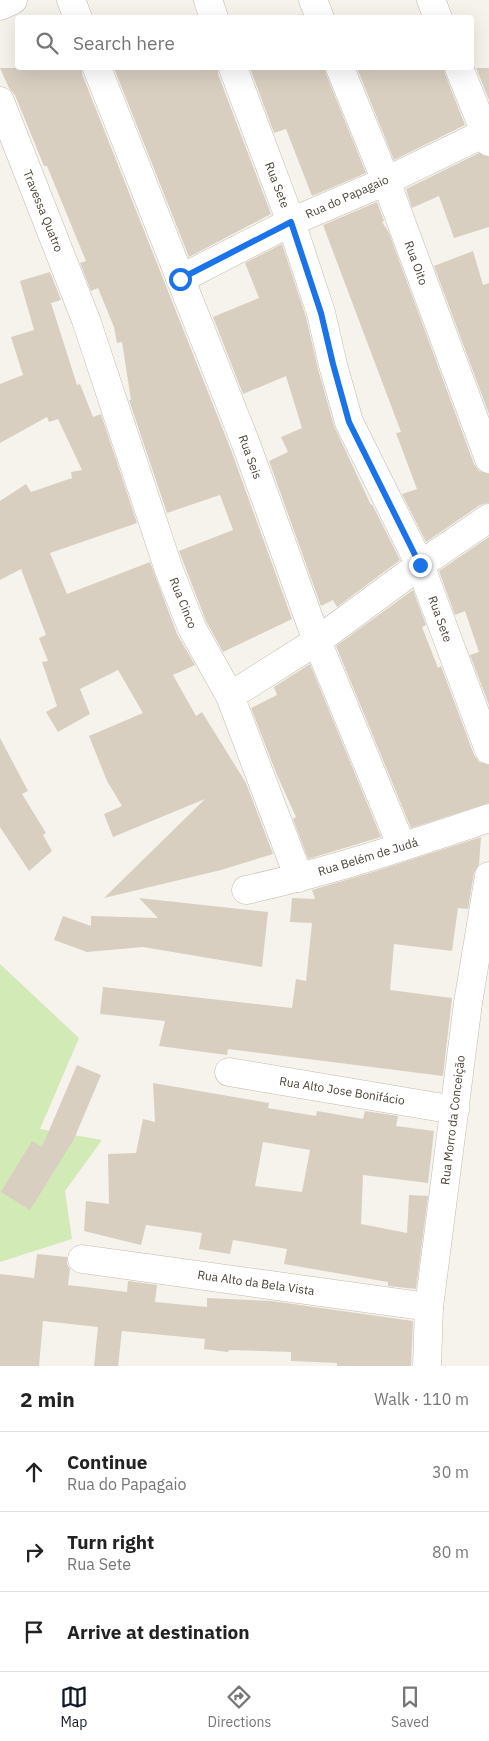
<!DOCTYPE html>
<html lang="en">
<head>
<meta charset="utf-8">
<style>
	body { margin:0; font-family:"IBM Plex Sans",sans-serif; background:#f6f6f6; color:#222 }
	.stop { position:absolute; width:15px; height:15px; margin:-11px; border:4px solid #1a73e8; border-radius:50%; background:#fff }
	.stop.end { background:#1a73e8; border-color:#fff; box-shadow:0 1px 5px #0008 }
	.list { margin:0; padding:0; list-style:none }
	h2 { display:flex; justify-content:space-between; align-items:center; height:65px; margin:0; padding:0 20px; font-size:21px }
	h2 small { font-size:16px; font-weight:400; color:#767676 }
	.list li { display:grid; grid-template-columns:32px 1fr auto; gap:15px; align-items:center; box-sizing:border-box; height:80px; padding:0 20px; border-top:1px solid #e0e0e0 }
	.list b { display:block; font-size:19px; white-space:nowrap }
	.list p { margin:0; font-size:16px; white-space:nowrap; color:#767676 }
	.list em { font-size:16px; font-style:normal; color:#767676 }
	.icon { flex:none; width:28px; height:28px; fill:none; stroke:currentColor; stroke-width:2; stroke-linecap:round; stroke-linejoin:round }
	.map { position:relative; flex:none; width:489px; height:1366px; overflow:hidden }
	.search { position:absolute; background:#fff; box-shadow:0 5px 20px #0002; left:15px; right:15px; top:15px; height:55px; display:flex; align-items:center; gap:12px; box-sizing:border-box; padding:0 18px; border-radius:5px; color:#767676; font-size:19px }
	.sheet { height:305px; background:#fff }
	nav { display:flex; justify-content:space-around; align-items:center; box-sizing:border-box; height:70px; border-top:1px solid #e0e0e0; background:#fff; font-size:14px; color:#767676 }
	nav a { display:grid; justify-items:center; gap:2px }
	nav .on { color:#111827 }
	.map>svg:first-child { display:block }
</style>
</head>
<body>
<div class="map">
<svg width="489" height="1366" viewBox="0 0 489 1366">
	<rect width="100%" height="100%" fill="#f6f3ec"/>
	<path fill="#d2eab5" d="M0,964l79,74 -39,91 62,11 -37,51 7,48 -72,23z"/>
	<g fill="#d8cfc1" fill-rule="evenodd">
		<path d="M0,68h82v6l149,376 61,169 -69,33 -17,-31 -27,-70 54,-21 -13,-35 -53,18 -38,-113h2l-9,-58 -5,1 -3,-16 -16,-39 -7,3 -11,-28 6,-2 -39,-95h-3l-29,-71 -6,-7z"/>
		<path d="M114,68h104v6l53,140 -82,43z"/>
		<path d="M250,68h75l1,6 40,99 -54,23 -26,-67 -12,4z"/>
		<path d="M357,68h87l1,6 20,51 -71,35z"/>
		<path d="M476,68h13v32z"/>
		<path d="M479,153l10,4v70l-35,11 -15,-42 -27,12 -6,-19z"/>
		<path d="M377,202l7,19 -2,1 7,11 85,231 5,7 10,3v29l-9,2 -54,37 -24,-48 15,-5 -21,-56 5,-1 -78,-207z"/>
		<path d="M282,244l24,73 12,52 16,57 37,79 1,-1 28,56 -63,47 -4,-7 -12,6 -52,-145 19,-9 -7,-15 21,-9 -16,-52 -43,18 -30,-77 46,-19 -14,-35z"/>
		<path d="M473,251l10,34 6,-2v131l-55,-148z"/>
		<path d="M50,272l11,28 -10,3 26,82 3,-1 13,33 8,-3 36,109 -87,30 17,41 83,-32 27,72 18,31 -22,10 23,41 6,-4 44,71 27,71 -52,16 -117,28 101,-99 -92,38 -9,-23 18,-8 -15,-25 -18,-45 54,-23 -25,-43 -38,19 10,25 -32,18 -12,-20 11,-6 -15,-44 6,-1 -9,-23 7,-3 -25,-66 -21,11v-79l26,-17 5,8 41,-14 -1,-6 11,-2 -24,-51 -9,3 -2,-5 -47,26v-59l23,-9 -12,-38 23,-7 -14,-49z"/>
		<path d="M489,537v168l-19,-50 9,-3 -14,-41 -10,4 -16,-44z"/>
		<path d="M413,590l13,35 -4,2 16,41 3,-2 33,89 5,7 10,3v38l-78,25 -75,-182z"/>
		<path d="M310,664l71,173 -73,22 -15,-40 3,-2 -19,-42 -26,-67 26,-13 -3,-8z"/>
		<path d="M0,738l28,53 -6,3 24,39 -3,2 9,16 -23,20 -29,-44z"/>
		<path d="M481,837l-2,28 -5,8 -6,36 -10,-1 -6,43 -58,-7 -4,46 62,8 -9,78 -215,-27 -1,6 -68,-9 6,-25 -65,-7 3,-27 189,21 4,-29 10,2 6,-58 -22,-1 2,-24 23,1 -3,-9 61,-18z"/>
		<path d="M139,898l129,14 -6,55 -119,-20 -56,5 -33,-12 9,-24 28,10v-10l67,2z"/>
		<path d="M77,1065l24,10 -27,64 -44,71 -29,-18 31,-51 10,6z"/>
		<path d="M153,1083l116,20 -1,5 48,8 1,-5 46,8 2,-8 33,5 -2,10 38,5 -6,52 -65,-8 -2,49 46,9 2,-38 19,1 -12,93 -28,-3v-4l-104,-18 3,-15 -54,-9 -3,14 -31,-5 3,-16 -56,-8 -5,20 -57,-14 2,-30 23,3 -1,-50 28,-1 7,-34 12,3zM263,1142l47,8 -8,42 -47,-6z"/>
		<path d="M37,1254l30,3v7l3,5 -2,16 59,7 1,-11 29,4 -2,17 52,5v-9l65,3 141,20 -2,45h-74v-3l-46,-2v-9l-62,-2 -1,2 -24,-3 1,-10 -83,-8 -4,35h-24l4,-39 -55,-6 -4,45h-39v-92l34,4z"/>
	</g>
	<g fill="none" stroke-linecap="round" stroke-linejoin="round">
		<g stroke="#c2bbae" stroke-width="29">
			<g id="minor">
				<path d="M71,0l7,18"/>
				<path d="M208,0l6,18"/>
				<path d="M313,0l7,18"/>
				<path d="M431,0l7,18"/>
				<path d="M0,6l13,-6"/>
				<path d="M97,68l149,376 71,197 85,206"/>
				<path d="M233,68l58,154 30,91 12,52 16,57 71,143 69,185"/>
				<path d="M340,68l46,113 103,278"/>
				<path d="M459,68l30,74"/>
				<path d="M0,101l86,219 83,250 23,58 38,68 69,182"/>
				<path d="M180,279l111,-57 95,-41 103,-50"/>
				<path d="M230,696l87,-55 103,-76 69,-47"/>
				<path d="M246,890c83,-18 163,-45 243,-72"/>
				<path d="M229,1072l226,38"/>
				<path d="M82,1259l347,48"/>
				<path d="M427,1366l2,-59 39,-304 21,-127"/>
			</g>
		</g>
		<use href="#minor" stroke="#fff" stroke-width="28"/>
	</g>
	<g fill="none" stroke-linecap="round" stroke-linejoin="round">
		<path stroke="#1a73e8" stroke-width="6" d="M180,279l111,-57 30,91 12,51 16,58 71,143"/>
	</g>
	<g text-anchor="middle" stroke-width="4.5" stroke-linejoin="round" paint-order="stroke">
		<g font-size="12" fill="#4b4439" stroke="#fff">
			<text transform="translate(277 185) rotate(69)" y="4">Rua Sete</text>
			<text transform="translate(347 197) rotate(-24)" y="4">Rua do Papagaio</text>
			<text transform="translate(43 211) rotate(68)" y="4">Travessa Quatro</text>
			<text transform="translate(416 263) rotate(70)" y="4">Rua Oito</text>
			<text transform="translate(250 457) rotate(70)" y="4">Rua Seis</text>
			<text transform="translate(183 603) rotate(68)" y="4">Rua Cinco</text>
			<text transform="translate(440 619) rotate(70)" y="4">Rua Sete</text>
			<text transform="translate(368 857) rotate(-17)" y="4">Rua Belém de Judá</text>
			<text transform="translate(342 1091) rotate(9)" y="4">Rua Alto Jose Bonifácio</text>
			<text transform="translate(453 1120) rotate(-83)" y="4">Rua Morro da Conceição</text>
			<text transform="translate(256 1283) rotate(8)" y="4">Rua Alto da Bela Vista</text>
		</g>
	</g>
</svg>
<div class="stop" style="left:180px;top:279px"></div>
<div class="stop end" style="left:420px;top:565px"></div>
<div class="search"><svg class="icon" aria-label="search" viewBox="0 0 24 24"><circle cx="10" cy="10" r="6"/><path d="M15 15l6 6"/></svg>Search here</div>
</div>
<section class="sheet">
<h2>2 min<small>Walk · 110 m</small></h2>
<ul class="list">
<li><svg class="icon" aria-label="ahead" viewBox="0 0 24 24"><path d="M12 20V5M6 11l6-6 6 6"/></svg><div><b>Continue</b><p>Rua do Papagaio</p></div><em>30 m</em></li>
<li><svg class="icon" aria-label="right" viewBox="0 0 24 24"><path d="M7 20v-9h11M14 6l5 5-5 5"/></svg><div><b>Turn right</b><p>Rua Sete</p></div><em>80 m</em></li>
<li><svg class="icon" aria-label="arrive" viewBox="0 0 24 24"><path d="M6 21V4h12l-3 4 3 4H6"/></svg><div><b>Arrive at destination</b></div></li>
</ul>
</section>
<nav>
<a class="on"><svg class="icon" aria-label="map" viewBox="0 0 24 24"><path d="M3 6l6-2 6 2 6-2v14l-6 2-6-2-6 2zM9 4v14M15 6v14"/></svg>Map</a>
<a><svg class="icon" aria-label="directions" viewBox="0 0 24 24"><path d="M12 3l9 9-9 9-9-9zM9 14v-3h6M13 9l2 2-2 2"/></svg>Directions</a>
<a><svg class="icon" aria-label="saved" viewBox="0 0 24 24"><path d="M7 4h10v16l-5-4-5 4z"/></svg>Saved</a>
</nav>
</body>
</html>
